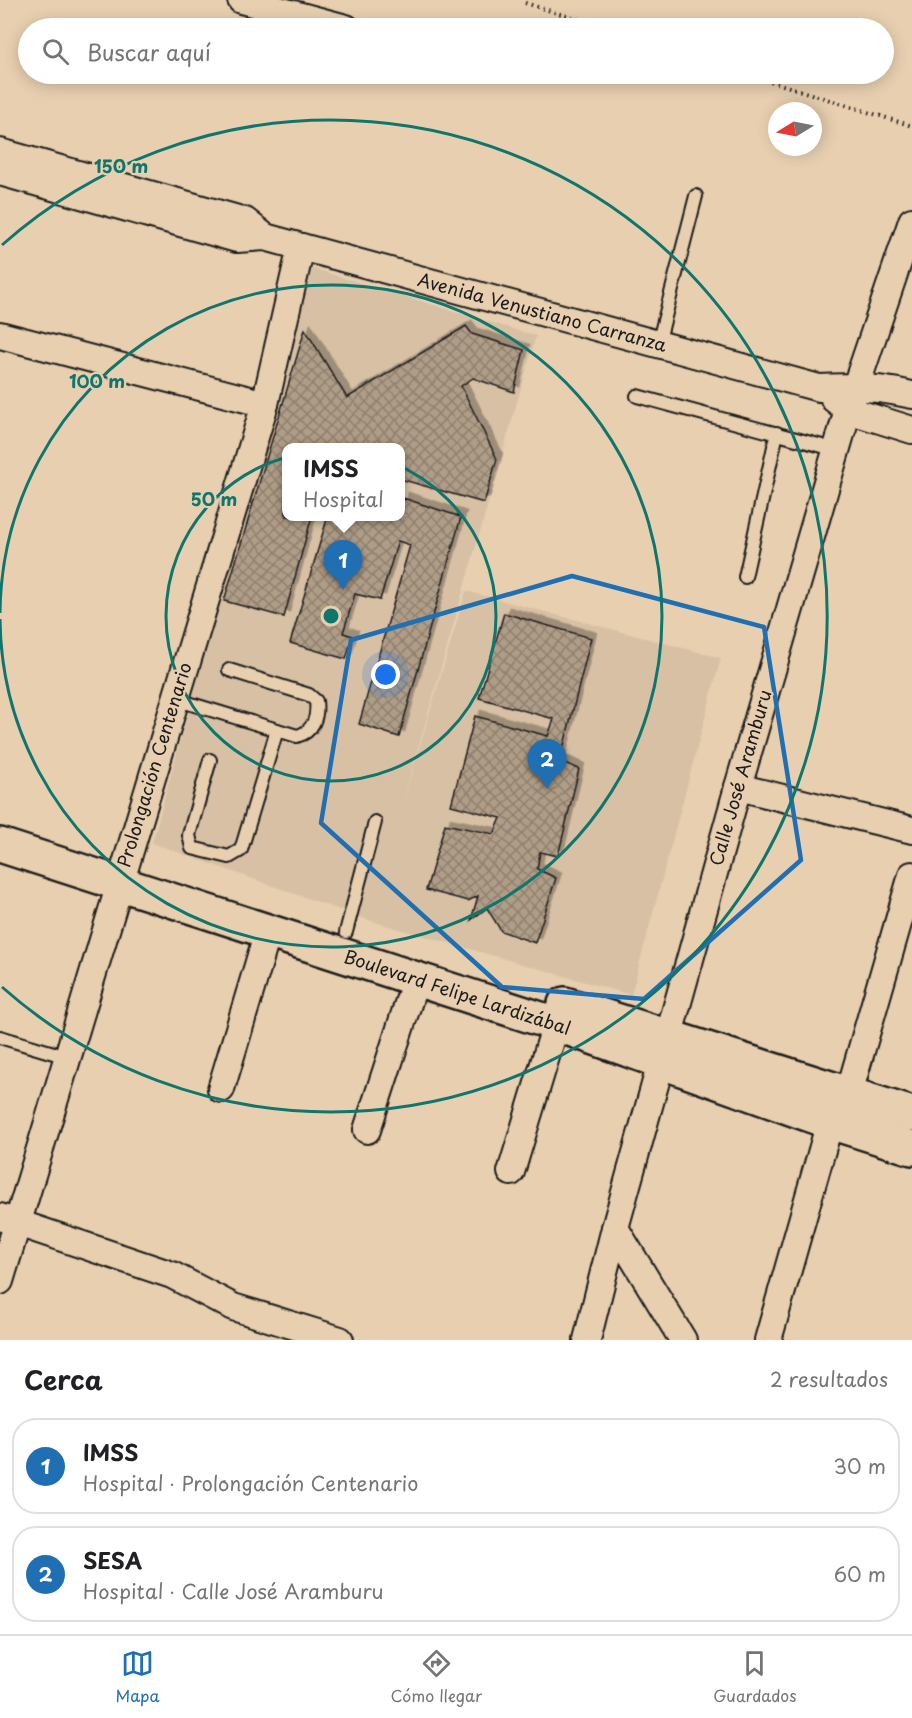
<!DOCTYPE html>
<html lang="es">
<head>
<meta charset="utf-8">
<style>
	body { margin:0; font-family:"Playpen Sans",sans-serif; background:#f2f2f2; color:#202124 }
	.compass { position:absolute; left:768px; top:102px; width:54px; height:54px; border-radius:50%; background:#fff; box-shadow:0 3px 15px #0003; rotate:260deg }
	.you { position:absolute; left:386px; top:675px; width:21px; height:21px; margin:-15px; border:4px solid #fff; border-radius:50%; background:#1a73e8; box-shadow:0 0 0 9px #1a73e833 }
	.badge { display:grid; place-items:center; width:39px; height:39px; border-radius:50%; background:#1f6fb2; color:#fff; font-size:20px; font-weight:700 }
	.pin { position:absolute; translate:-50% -50px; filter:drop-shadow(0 2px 3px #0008) }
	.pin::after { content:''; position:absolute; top:32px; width:21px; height:18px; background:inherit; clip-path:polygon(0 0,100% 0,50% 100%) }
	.popup { position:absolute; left:282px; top:443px; width:123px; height:78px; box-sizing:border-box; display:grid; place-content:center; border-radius:12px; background:#fff; filter:drop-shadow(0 2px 4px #0005); font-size:20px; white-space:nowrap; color:#757577 }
	.popup b { font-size:22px; color:#202124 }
	.popup::after { content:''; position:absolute; left:50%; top:100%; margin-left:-12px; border:12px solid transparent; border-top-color:#fff }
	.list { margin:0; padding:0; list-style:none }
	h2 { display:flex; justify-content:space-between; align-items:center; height:78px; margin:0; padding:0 24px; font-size:26px }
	h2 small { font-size:20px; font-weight:400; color:#757577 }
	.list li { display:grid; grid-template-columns:39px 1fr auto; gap:18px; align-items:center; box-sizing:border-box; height:96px; margin:0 12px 12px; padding:0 12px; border:2px solid #e0e0e0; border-radius:24px }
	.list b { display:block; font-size:22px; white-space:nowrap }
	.list p { margin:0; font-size:20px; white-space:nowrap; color:#757577 }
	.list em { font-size:20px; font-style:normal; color:#757577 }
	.icon { flex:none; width:33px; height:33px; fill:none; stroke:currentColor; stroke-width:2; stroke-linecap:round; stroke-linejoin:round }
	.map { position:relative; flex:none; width:912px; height:1340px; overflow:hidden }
	.search { position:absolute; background:#fff; box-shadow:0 3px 15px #0003; left:18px; right:18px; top:18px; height:66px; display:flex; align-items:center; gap:15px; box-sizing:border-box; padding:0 21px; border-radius:33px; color:#757577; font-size:22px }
	.sheet { height:294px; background:#fff }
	nav { display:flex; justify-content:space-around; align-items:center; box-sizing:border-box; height:84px; border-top:2px solid #e0e0e0; background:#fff; font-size:16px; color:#757577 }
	nav a { display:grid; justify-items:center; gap:3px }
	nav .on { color:#1f6fb2 }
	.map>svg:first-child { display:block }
</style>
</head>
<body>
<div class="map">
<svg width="912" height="1340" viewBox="0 0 912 1340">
	<defs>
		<pattern id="building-cross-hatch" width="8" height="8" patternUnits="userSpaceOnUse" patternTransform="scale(1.5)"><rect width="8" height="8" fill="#af9d87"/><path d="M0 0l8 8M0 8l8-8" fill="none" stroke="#8e7f6e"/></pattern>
		<filter id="shadow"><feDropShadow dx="5.5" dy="-5.5" stdDeviation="0" flood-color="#0004"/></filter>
	</defs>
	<rect width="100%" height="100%" fill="#e8cfb0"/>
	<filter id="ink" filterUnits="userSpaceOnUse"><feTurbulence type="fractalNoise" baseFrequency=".0167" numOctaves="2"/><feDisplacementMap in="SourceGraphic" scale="12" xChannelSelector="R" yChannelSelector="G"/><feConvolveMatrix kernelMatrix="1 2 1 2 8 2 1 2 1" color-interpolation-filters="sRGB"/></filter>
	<g filter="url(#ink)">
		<path fill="#d7c0a4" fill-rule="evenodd" d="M311,268l225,68 -137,479 67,-224 255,67 -90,337 -263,-75 -216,-77zM286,448h114v68h-114z"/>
		<g fill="url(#building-cross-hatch)" stroke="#1c1c1c" stroke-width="1.5" filter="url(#shadow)">
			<path d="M466,326l6,8 52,16 -10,42 -41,-14 -12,8 36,73 -13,44 -84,-24v-31h-114v68h26l-28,101 -60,-16 81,-272 42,69z"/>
			<path d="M403,498l58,19 -62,220 -40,-13 51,-179 -12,-4 -18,59 -25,-6 -12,39 10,3 -7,23 -56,-16 37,-124 -9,-3h82z"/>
			<path d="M504,613l87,25 -31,123 19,8 -21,87 -18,-4 -3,17 19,9 -21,65 -34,-12 -14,-23 -16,12 7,-24 -10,5 -42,-11 19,-66 49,10 7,-16 -50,-13 24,-89 73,20 6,-17 -75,-21z"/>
		</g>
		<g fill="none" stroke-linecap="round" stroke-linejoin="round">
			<g stroke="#1c1c1c" stroke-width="16">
				<g id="lane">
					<path d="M658,344l38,-148"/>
					<path d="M637,396l200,54"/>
					<path d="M745,577l32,-144"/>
					<path d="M175,699l122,37c16,-4 21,-19 19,-35l-7,-6 -80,-25"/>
					<path d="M210,760l-21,75 3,13 37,9 12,-7 36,-120"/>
					<path d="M346,932l29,-110"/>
					<path d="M0,1037l67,20"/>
				</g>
			</g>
			<g stroke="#1c1c1c" stroke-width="30">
				<g id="street">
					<path d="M241,0l105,28"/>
					<path d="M0,152l245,69 20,16"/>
					<path d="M0,172l237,67 28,-2 554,151c33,-2 61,-1 93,7"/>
					<path d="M0,335l265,69"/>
					<path d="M834,399l14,11 64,20"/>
					<path d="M738,787l174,43"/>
					<path d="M221,1089l47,-157"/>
					<path d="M849,1093l63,-218"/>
					<path d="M367,1130l49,-151"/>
					<path d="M511,1172l45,-148"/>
					<path d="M0,1217l172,58 61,32 107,33"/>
					<path d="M615,1228l68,112"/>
					<path d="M0,1281l265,-877 36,-157"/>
					<path d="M587,1340l28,-112 123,-441 110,-377 64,-189"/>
					<path d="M768,1340l62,-218"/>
				</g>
			</g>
			<g stroke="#1c1c1c" stroke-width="38">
				<g id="secondary">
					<path d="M0,845l556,179 274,98 82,26"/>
					<path d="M565,1004l347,110"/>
				</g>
			</g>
			<g stroke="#1c1c1c" stroke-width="4" stroke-dasharray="1.5 4.5" stroke-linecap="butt">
				<path d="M525,3l81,25"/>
				<path d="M748,74l164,52"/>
			</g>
			<use href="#lane" stroke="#e8cfb0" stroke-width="12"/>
			<use href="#street" stroke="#e8cfb0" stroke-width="26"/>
			<use href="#secondary" stroke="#e8cfb0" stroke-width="33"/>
		</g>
	</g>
	<path fill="none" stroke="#1f6fb2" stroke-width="4.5" stroke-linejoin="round" d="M572,576l192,51 37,233 -157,139 -142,-12 -181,-164 30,-183z"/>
	<g fill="none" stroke="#0f766e" stroke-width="3">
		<circle cx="331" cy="616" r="165"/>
		<path d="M0 613A331 331 0 1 1 0 619"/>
		<path d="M2 245A496 496 0 1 1 2 987"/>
	</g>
	<g text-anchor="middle" stroke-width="4.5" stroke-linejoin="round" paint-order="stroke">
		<g font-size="18" fill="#1c1c1c" stroke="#e8cfb0">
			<text transform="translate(542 313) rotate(15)" y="6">Avenida Venustiano Carranza</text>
			<text transform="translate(155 765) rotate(-73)" y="6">Prolongación Centenario</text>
			<text transform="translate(741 778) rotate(-74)" y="6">Calle José Aramburu</text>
			<text transform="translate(457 993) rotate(18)" y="6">Boulevard Felipe Lardizábal</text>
		</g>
	</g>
	<circle cx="331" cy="616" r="9" fill="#0f766e" stroke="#e8cfb0" stroke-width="3"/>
	<g font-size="18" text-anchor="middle" font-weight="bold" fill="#0f766e" stroke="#e8cfb0" stroke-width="4.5" stroke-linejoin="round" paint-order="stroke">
		<text x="121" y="173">150 m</text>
		<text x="97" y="388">100 m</text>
		<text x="214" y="506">50 m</text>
	</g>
</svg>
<svg class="compass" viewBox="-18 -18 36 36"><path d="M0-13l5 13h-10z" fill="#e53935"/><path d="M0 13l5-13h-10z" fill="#757577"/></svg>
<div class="you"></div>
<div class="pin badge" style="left:343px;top:590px">1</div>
<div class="popup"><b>IMSS</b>Hospital</div>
<div class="pin badge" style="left:547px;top:789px">2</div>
<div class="search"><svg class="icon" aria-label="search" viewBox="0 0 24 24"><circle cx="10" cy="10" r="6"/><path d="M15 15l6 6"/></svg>Buscar aquí</div>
</div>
<section class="sheet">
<h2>Cerca<small>2 resultados</small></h2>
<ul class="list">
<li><span class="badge">1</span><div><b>IMSS</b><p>Hospital · Prolongación Centenario</p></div><em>30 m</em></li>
<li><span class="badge">2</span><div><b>SESA</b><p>Hospital · Calle José Aramburu</p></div><em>60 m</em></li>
</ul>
</section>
<nav>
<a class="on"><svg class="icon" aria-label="map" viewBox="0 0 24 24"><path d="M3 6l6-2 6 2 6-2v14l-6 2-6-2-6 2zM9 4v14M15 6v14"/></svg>Mapa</a>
<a><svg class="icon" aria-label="directions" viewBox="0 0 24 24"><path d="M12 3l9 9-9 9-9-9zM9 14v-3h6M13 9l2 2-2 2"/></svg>Cómo llegar</a>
<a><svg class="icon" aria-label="saved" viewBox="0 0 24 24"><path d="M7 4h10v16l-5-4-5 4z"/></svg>Guardados</a>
</nav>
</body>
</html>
